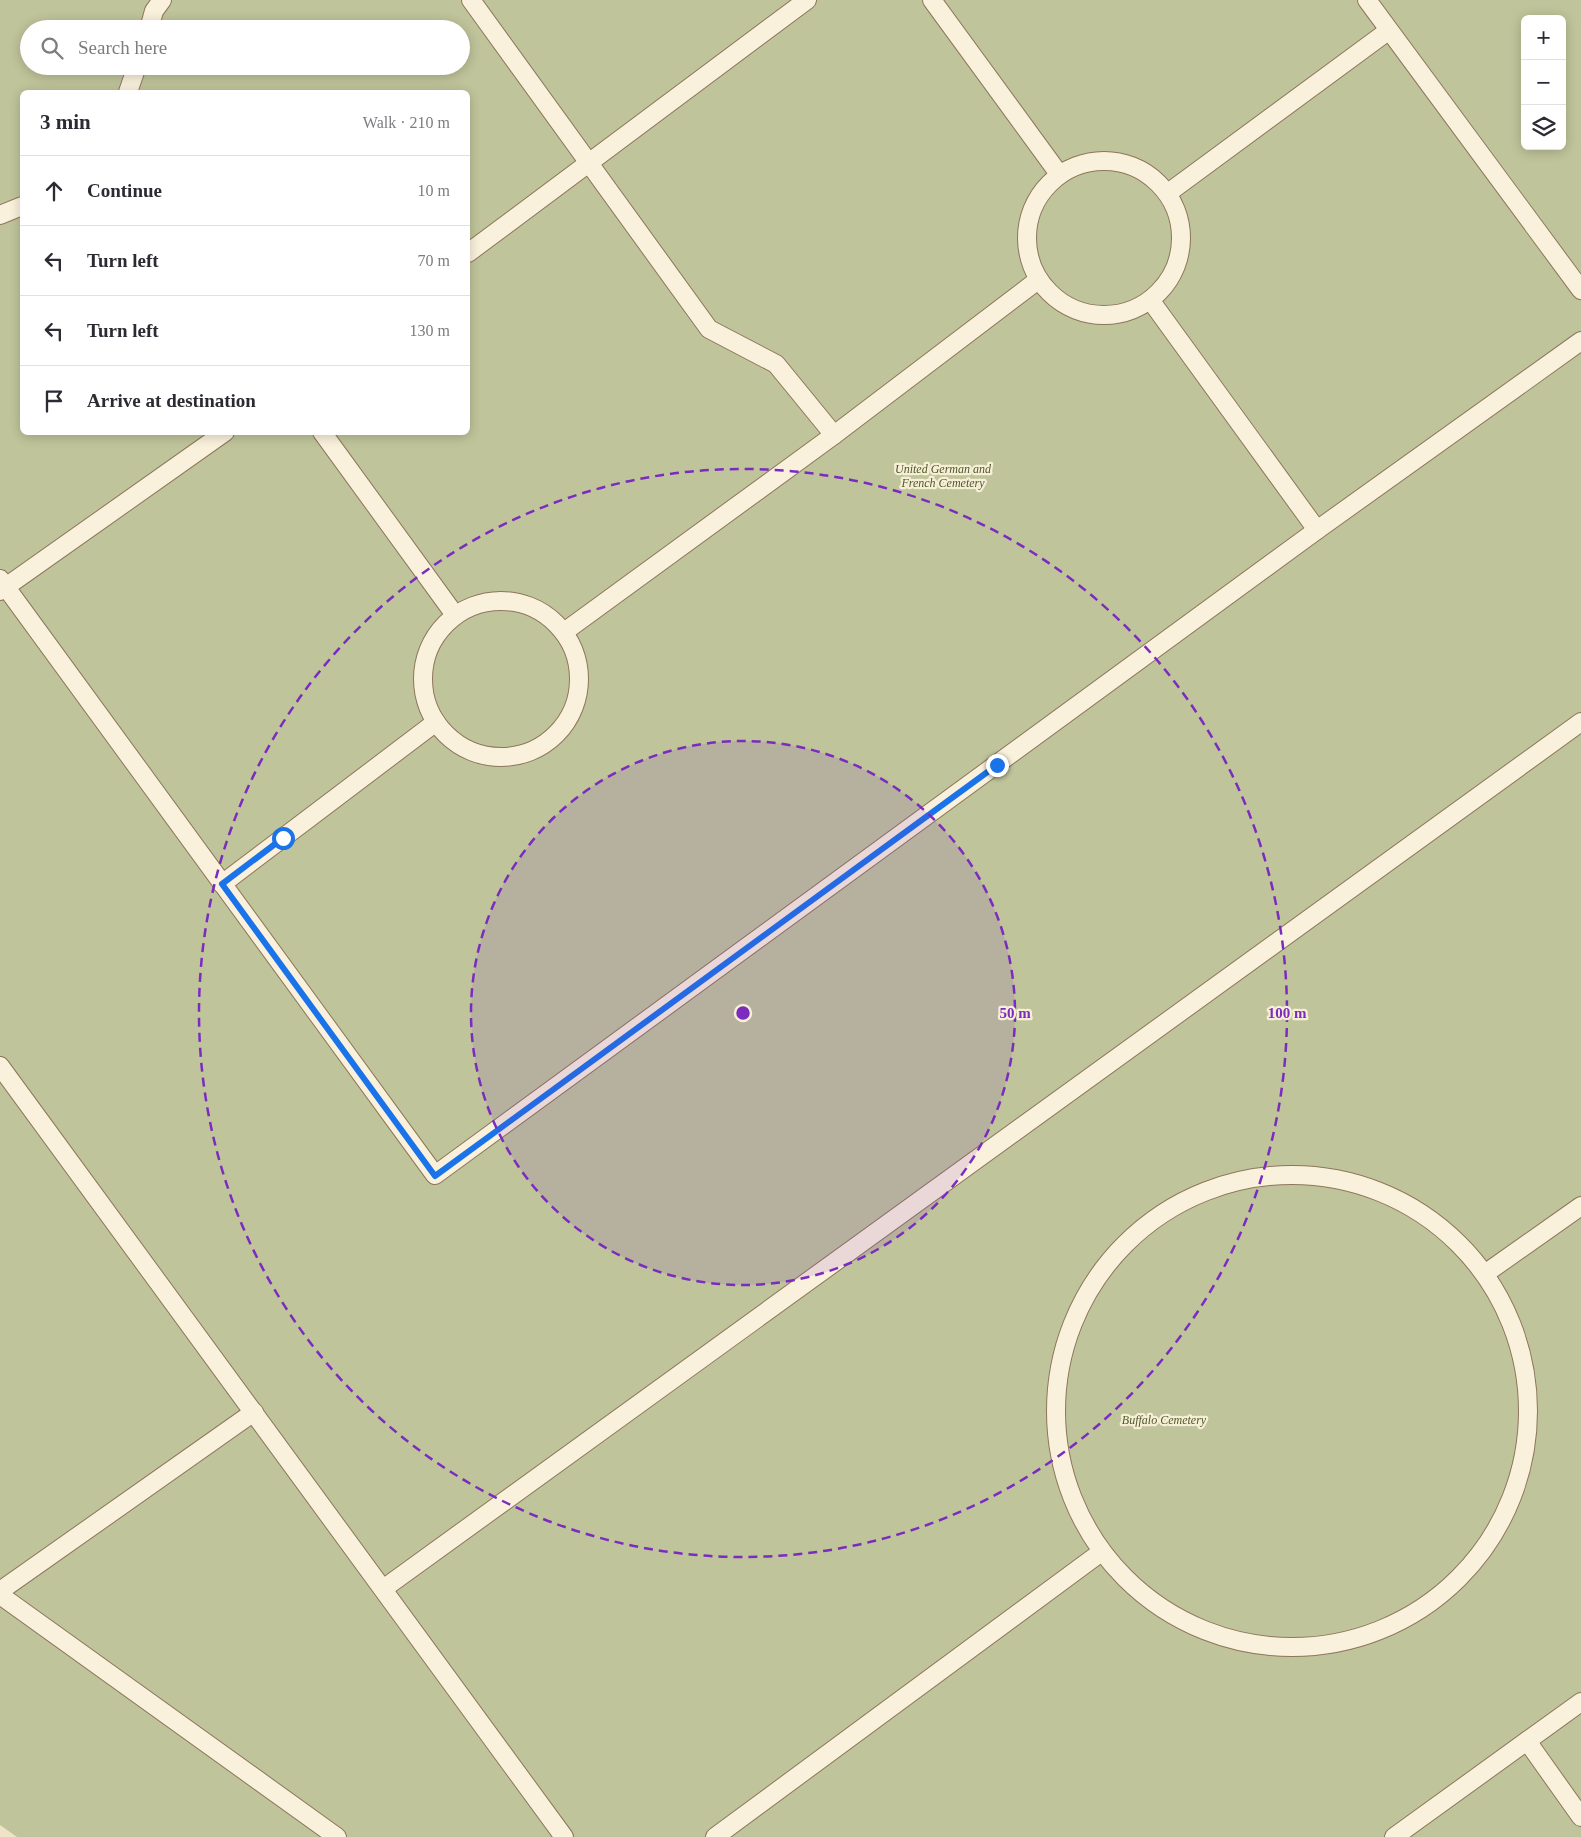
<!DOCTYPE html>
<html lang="en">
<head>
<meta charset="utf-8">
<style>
	body { margin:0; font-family:Georgia,serif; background:#f2f2f3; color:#2b2b33 }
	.controls { position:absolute; right:15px; top:15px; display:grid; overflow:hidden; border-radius:8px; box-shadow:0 2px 12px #0003 }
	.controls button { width:45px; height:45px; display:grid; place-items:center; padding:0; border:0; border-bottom:1px solid #e1e1e2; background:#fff; color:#2b2b33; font:25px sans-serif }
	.stop { position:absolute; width:15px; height:15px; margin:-11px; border:4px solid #1a73e8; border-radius:50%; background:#fff }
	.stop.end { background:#1a73e8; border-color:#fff; box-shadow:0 1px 5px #0008 }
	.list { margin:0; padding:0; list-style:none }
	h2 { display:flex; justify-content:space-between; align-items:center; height:65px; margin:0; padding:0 20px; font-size:21px }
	h2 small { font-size:16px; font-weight:400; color:#7c7c81 }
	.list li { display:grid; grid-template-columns:32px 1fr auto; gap:15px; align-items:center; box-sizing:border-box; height:70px; padding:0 20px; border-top:1px solid #e1e1e2 }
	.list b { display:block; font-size:19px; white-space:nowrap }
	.list em { font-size:16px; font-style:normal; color:#7c7c81 }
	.icon { flex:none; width:28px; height:28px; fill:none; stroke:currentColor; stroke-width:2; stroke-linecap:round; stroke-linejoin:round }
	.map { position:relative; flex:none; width:1581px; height:1837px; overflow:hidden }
	.search { position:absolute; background:#fff; box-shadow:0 2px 12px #0003; left:20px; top:20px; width:450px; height:55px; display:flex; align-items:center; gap:12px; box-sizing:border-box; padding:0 18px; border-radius:28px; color:#7c7c81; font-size:19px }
	.panel { position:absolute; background:#fff; box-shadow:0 2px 12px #0003; left:20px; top:90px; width:450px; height:345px; border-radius:8px }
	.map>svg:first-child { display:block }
</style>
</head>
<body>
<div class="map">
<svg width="1581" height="1837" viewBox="0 0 1581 1837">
	<rect width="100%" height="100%" fill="#f0e4c8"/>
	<path fill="#bfc49a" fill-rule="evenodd" d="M0,0h1581v1837h-1564l-17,-12zM1525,19h37v127h-37zM29,29h432v37h-432zM22,92h446v340h-446z"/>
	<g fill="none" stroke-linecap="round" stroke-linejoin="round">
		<g stroke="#8d765c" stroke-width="20">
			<g id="service">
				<path d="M471,0l238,329 67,35 58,71"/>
				<path d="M932,0l127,174"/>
				<path d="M1367,0l214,290"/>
				<path d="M149,29l5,-18 8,-11"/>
				<path d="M128,92l9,-26"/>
				<circle cx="1104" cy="238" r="77"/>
				<path d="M1168,193l220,-162"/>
				<path d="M0,215l22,-9"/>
				<path d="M468,253l339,-253"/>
				<path d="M1151,301l166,229"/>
				<path d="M322,432l133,183"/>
				<path d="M0,579l435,596 882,-645 264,-189"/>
				<path d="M0,591l225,-159"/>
				<circle cx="501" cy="679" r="78"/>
				<path d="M564,632l270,-197 204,-155"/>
				<path d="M222,884l214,-162"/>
				<path d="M0,1066l564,771"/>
				<circle cx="1292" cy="1411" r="236"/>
				<path d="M1486,1273l95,-67"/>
				<path d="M383,1589l1198,-867"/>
				<path d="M0,1591l254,-179"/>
				<path d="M0,1595l337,242"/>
				<path d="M1527,1741l54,76"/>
				<path d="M715,1837l385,-284"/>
				<path d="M1394,1837l187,-135"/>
			</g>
		</g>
		<use href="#service" stroke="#faf1dc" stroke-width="18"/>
	</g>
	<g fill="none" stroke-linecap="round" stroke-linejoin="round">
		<path stroke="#1a73e8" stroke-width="6" d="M283,838l-61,46 213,292 562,-411"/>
	</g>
	<circle cx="743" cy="1013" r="272" fill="#7b2cbf" fill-opacity=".12"/>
	<g fill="none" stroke="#7b2cbf" stroke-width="2.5" stroke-dasharray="9 6">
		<circle cx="743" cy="1013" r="272"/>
		<circle cx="743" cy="1013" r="544"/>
	</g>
	<g text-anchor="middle" stroke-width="4.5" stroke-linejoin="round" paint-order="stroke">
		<g font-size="12" font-style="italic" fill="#4d5a26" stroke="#f7eed8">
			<text x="943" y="473">United German and<tspan x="943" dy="14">French Cemetery</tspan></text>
			<text x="1164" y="1424">Buffalo Cemetery</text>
		</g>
	</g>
	<circle cx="743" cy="1013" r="8" fill="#7b2cbf" stroke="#f7eed8" stroke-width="2.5"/>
	<g font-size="15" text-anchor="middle" font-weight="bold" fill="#7b2cbf" stroke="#f7eed8" stroke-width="4.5" stroke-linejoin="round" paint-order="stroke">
		<text x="1015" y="1018">50 m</text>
		<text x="1287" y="1018">100 m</text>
	</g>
</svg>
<div class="controls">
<button>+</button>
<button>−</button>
<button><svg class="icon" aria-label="layers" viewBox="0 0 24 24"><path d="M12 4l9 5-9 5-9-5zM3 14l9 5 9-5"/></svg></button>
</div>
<div class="stop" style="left:283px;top:838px"></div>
<div class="stop end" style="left:997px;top:765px"></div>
<div class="search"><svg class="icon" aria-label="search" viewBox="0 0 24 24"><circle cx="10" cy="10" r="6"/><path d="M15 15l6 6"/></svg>Search here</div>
<section class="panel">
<h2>3 min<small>Walk · 210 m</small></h2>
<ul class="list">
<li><svg class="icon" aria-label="ahead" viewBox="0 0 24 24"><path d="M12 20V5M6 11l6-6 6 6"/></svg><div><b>Continue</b></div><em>10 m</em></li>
<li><svg class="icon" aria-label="left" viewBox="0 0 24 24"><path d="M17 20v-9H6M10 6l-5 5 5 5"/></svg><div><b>Turn left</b></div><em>70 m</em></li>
<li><svg class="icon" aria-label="left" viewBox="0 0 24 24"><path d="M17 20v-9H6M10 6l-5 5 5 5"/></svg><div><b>Turn left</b></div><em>130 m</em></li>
<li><svg class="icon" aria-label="arrive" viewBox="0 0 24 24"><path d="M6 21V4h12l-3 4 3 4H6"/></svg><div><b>Arrive at destination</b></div></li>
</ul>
</section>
</div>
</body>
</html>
